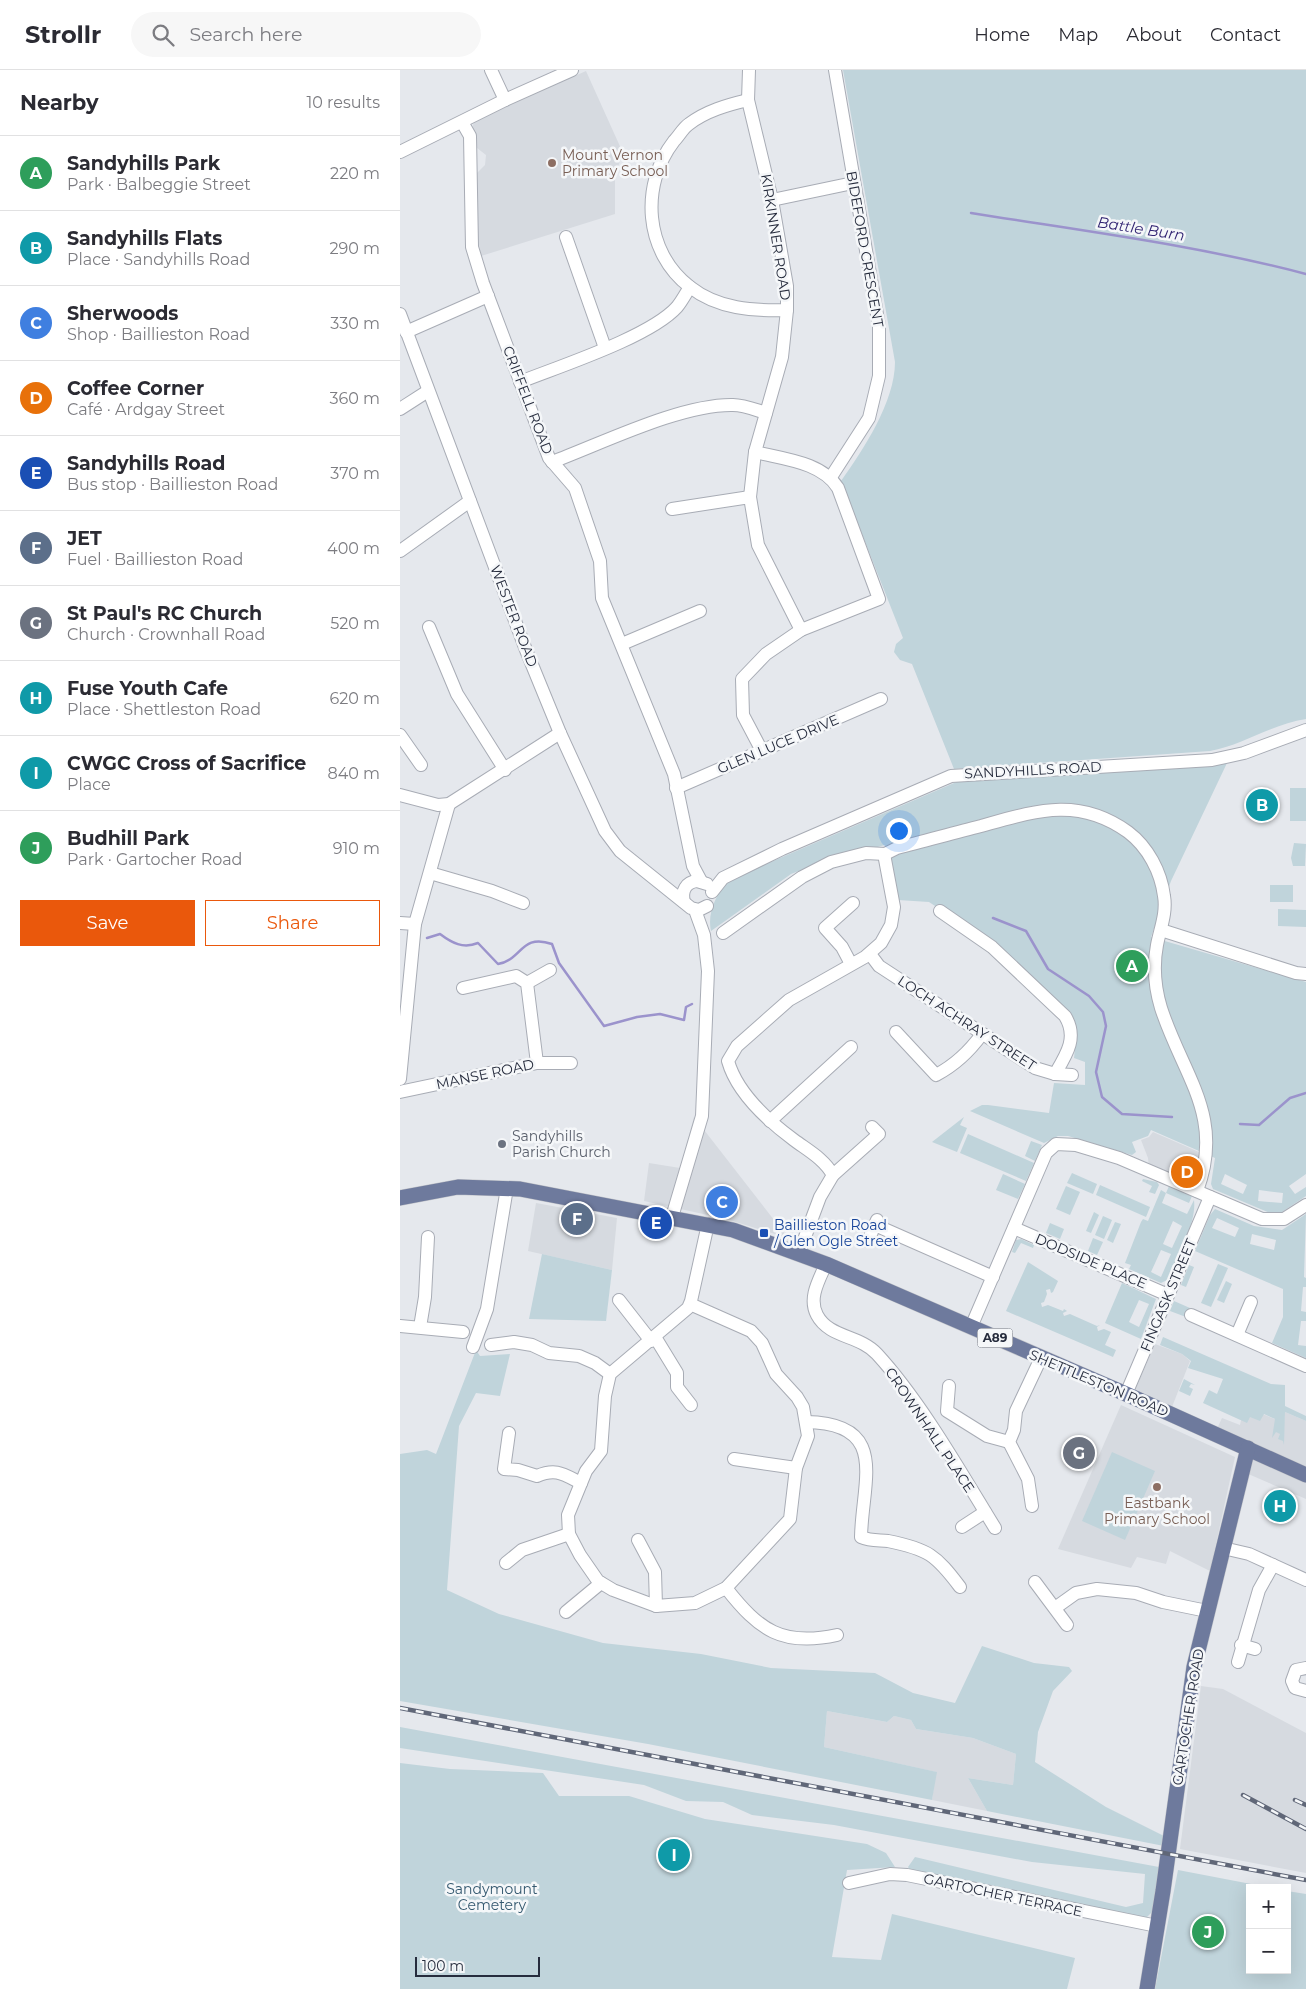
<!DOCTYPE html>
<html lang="en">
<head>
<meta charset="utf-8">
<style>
	body { margin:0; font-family:Montserrat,sans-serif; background:#f7f7f7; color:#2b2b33 }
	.controls { position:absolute; right:15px; bottom:15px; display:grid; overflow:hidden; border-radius:0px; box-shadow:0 5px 20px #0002 }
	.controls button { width:45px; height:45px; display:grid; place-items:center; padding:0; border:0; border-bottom:1px solid #e1e1e2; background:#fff; color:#2b2b33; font:25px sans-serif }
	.scale { position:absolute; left:15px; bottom:12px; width:125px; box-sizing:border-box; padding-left:5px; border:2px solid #262c3d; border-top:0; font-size:14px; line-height:18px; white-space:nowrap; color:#262c3d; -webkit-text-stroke:4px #f5f7f9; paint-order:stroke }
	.you { position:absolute; left:498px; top:760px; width:18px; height:18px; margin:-12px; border:4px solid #fff; border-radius:50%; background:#1a73e8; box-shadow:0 0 0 8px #1a73e833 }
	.badge { display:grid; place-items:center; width:32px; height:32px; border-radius:50%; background:#ea580c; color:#fff; font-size:16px; font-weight:700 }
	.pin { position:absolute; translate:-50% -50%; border:2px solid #fff; box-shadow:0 1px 5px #0006 }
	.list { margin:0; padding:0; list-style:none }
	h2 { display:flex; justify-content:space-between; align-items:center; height:65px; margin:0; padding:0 20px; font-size:21px }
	h2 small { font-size:16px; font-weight:400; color:#7c7c81 }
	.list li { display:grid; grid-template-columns:32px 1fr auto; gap:15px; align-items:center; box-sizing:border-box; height:75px; padding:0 20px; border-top:1px solid #e1e1e2 }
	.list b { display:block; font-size:19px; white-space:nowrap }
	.list p { margin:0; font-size:16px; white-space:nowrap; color:#7c7c81 }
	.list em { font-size:16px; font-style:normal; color:#7c7c81 }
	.actions { display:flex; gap:10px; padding:15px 20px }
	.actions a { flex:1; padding:11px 0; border:1px solid #ea580c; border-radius:0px; text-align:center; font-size:18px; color:#ea580c }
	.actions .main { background:#ea580c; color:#fff }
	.icon { flex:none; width:28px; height:28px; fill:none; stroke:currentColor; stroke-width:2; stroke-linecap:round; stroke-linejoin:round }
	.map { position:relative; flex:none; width:906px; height:1919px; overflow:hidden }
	header { display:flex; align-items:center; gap:30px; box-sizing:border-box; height:70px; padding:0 25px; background:#fff; border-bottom:1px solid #e1e1e2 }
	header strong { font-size:24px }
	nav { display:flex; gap:28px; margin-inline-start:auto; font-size:18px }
	.search { width:350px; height:45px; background:#f7f7f7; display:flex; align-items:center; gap:12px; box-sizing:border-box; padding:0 18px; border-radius:28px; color:#7c7c81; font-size:19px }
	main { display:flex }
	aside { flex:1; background:#fff }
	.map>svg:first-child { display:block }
</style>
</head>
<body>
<header>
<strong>Strollr</strong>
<div class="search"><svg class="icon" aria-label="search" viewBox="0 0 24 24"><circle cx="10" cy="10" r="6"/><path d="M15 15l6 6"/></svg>Search here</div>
<nav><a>Home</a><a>Map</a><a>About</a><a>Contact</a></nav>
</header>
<main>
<aside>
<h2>Nearby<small>10 results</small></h2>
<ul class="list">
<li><span class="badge" style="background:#2e9e5b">A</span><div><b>Sandyhills Park</b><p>Park · Balbeggie Street</p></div><em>220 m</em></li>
<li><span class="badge" style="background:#0f9aa8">B</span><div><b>Sandyhills Flats</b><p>Place · Sandyhills Road</p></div><em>290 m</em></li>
<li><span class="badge" style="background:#3f7fe0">C</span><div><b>Sherwoods</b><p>Shop · Baillieston Road</p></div><em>330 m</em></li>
<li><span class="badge" style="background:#e8710a">D</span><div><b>Coffee Corner</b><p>Café · Ardgay Street</p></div><em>360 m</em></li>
<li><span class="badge" style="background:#1a4fb4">E</span><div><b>Sandyhills Road</b><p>Bus stop · Baillieston Road</p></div><em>370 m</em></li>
<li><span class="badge" style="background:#5c6f8a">F</span><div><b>JET</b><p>Fuel · Baillieston Road</p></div><em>400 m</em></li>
<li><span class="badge" style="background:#6b7280">G</span><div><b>St Paul's RC Church</b><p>Church · Crownhall Road</p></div><em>520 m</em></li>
<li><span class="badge" style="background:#0f9aa8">H</span><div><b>Fuse Youth Cafe</b><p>Place · Shettleston Road</p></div><em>620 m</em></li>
<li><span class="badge" style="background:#0f9aa8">I</span><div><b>CWGC Cross of Sacrifice</b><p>Place</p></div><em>840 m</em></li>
<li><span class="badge" style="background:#2e9e5b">J</span><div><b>Budhill Park</b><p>Park · Gartocher Road</p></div><em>910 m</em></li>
</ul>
<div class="actions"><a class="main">Save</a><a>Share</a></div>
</aside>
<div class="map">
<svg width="906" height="1919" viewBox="0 0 906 1919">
	<rect width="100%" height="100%" fill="#e5e8ed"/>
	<g fill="#d6dae0">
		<path d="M186,1l37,82 -8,22v39l-134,42 -4,-22v-61l8,-8 1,-10 -9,-7 -5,-18 2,-9z"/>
		<path d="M294,1047l94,121 -62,-19 -82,-18 5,-38 31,5z"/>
		<path d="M753,1062l53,23 -8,34 -49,-20 -1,-11 -7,-18 8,-3z"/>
		<path d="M136,1133l81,15 -5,52 -84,-19z"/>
		<path d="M755,1274l27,10 8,7 -20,51 -37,-17z"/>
		<path d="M721,1335l114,52 -25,114 -40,-20 -4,13 -29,-7 -6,11 -73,-19z"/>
		<path d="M844,1336l40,17 1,-11 21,9v78l-60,-26 4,-26 -35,-14 7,-15 18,7z"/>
		<path d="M801,1616l22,3 83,44v140l-126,-24z"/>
		<path d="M427,1641l60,11 7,-6 17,4 5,9 57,9 43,16 -3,31 -45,-7 19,33 -55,-11 4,-28 -112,-25z"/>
	</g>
	<g fill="#c0d4db" fill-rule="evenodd">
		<path d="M443,0h463v649c-34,5 -63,26 -96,32l-256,18 -42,-105 -12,-4 -6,-8 2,-8 7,-6 -62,-157c22,-31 54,-79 54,-119z"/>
		<path d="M827,693l-56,118 -20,56 155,45v192l-17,12 6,8 11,-7v9l-24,16 -12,1 -57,-24 -2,-5 4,-26 -64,-28 -3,6 -16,6 4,10 -4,3 -64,-19h-10l-14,7 -74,-32 12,-6h6l61,8 5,-30 31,2v-23l-11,-4 2,-20 -74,-88 -73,-48 -31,-2 -13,-55 -58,15 -36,14 -80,57c-4,-17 5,-37 16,-48l16,-9 218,-94zM825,1104l22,11 -4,9 -22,-10zM859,1120l24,3 -1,10 -24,-2z"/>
		<rect x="890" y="718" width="16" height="33"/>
		<path d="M894,773l12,1 -1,22h-12l-2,-8z"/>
		<rect x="870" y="815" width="23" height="17"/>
		<path d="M878,839l28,1v17l-28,-1z"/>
		<path d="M564,1047l-4,8 7,3 -10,24 -25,-10z"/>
		<path d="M568,1064l66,29 -8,18 -66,-28z"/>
		<path d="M631,1071l11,4 -7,16 -10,-5z"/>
		<path d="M672,1103l25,11 -4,10 -26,-11z"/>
		<path d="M603,1104l22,10 -7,15 -22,-9z"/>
		<path d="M743,1109l14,3 2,3 -4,9 -6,-2 3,-6 -10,-5z"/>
		<path d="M700,1115l50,22 -4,10 -50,-22z"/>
		<path d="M666,1116l14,6 -10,23 -14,-6z"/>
		<path d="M769,1116l23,10 -3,7 -23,-10 -4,10 25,11 7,-14c3,24 -18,58 -27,80l-6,3 -32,-14 2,-4 -6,-2 16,-41 2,-3 5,2 13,-31 5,3zM773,1151l9,5 -10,22 -9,-4zM761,1180l10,4 -10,23 -10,-5z"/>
		<path d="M815,1139l39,17 28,4 24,-16 -2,63 2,1v9h-3l-2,24 5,1v9h-5l-3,24 8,1v12l-34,-15 11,-26v-28l-88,-38 15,-36zM817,1148l22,10 -4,9 -23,-9zM852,1164l24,6 -2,10 -24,-6z"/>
		<path d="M694,1142l5,3 -8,18 -5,-2z"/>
		<path d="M703,1146l9,4 -8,19 -9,-4z"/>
		<path d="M715,1152l6,2 -8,19 -6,-3z"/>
		<path d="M650,1153l14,6 -4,10 -14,-6z"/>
		<path d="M693,1168l10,4 -6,13 -9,-4z"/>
		<path d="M621,1169l13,6 -1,3 -12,-5 -6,10 -3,-1 4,-12z"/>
		<path d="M142,1184l70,16 -6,51 -77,-2z"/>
		<path d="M628,1192l30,19 -5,11 -2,1 -1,-4 -4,1 1,4 -3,8 -3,1 1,4 6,-2 15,6 1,-2 3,2 -4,2 1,3 6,-2 27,12 3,-1 -3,2 1,4 6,-2 7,3 -6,13 11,5 -3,7 -107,-46z"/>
		<path d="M818,1194l10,4 -17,39 -10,-4z"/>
		<path d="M789,1195l5,2 -8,20 -5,-2z"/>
		<path d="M826,1211l6,3 -8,19 -7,-3z"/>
		<path d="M722,1213l34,16 -15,40 -36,-16zM739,1230l10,4 -10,23 -10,-5z"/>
		<path d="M774,1231l16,7 -4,9 -16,-6z"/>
		<path d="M763,1267l108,47 14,1v21l21,10v5l-21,-9 -1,33 -1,-4 -5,-2 2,-5 -4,-2 -4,6 3,-19 -11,-5 -4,7 -10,-4 -3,6 -44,-20 6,-13 8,4 6,-15 -35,-11 3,-7 -9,-7 -22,-9z"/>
		<path d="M76,1280l4,6 30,-2 -10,42 -24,-3 -17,33 -12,164 52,24 104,29 98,11 70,14 104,5 38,20 42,10 27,-57 52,17 35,4 3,4 -19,20 -15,41 -3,30 71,45 58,29v10l-177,-35 -19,-33 45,7 3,-31 -43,-16 -57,-9 -5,-9 -17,-4 -7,6 -60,-11 -3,36 113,25 -5,28 -284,-56 -248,-43v-247l27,-4 9,4z"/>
		<path d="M784,1309l11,6 -4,-1 -2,3 4,2 -3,7 -11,-5z"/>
		<path d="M712,1382l43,19 -30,69 -43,-19z"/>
		<path d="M0,1657l759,140 -5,43 -9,9 -234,-47 -3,-5 7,-10 211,50 17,-4 2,-29 -113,-12 -198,-37 -82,-10 -29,-13 -37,-1 -42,-16 -244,-37z"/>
		<path d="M0,1693l50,6 93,4 16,23h70l76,23 162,25 19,9 9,14 -48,3 -15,87 49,3 11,-46 183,44 -8,31h-667z"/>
		<path d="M778,1800l94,18h-22v82h37v-79l19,3v95h-151z"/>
	</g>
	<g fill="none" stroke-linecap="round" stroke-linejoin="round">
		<g stroke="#9b93cc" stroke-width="2.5">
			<path d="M571,143c112,18 225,32 335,61"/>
			<path d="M593,848l33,13 22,38 41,27 14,16 3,14 -10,46 6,25 20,17 50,3"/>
			<path d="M27,868l13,-4c12,9 23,15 38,9l20,21c24,-4 23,-31 54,-20l7,19 45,63 33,-9 23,-3 24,6 2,-13 6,-3"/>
			<path d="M840,1054l19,1 31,-27 16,-5"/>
		</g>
		<g stroke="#a8acb5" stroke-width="14">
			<g id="minor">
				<path d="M91,0l14,30"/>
				<path d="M349,0l-1,30 24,100 15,86v24l-5,47 -27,95 -5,45 8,48 43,85"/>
				<path d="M348,30c-21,5 -42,11 -59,24 -6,4 -10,12 -15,17 -34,44 -30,111 16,146 28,22 63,24 97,23"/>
				<path d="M62,52l8,14 2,111 11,36 66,175 26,30 25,73 2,37 72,176 19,92 8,15"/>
				<path d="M0,82l105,-52 67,-30"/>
				<path d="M372,130l81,-17"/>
				<path d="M166,167l39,111"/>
				<path d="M0,244l126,336 34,83 45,98 15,20 71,57 8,2 8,-4"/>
				<path d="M6,262l82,-36"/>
				<path d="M120,312c40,-16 130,-45 157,-75 5,-6 9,-14 13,-20"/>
				<path d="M0,339l28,-18"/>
				<path d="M355,382c28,7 67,10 83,36l41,111 -78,31 -35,24 -24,25 1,36 19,36"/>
				<path d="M152,392c51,-19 129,-58 181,-57 11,0 23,5 33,8"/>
				<path d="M431,407l38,-59 10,-42v-50l-44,-256"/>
				<path d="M272,439l78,-12"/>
				<path d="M0,481l70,-50"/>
				<path d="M29,557l28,67 48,76"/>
				<path d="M222,574l78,-33"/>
				<path d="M0,665l21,30"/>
				<path d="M276,718l205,-89"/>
				<path d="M0,725l38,10 11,-1 111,-71"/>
				<path d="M30,803l62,18 31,12"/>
				<path d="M312,822l11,-14 59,-29 169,-73 261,-16 32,-7 62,-23"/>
				<path d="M284,832c-3,-11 2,-20 13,-21l10,3"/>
				<path d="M540,841l52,36 73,69c13,21 2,38 -10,58"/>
				<path d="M0,853l15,1"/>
				<path d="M761,860l135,43 10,1"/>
				<path d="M323,863l79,-56 29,-15 35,-9 19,1 12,-6c28,-7 56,-15 84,-22 54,-15 97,-30 147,6 20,15 33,40 36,64 3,17 -4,33 -7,49 -4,21 -2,43 4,63 22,68 64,108 36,183"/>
				<path d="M470,884l9,12 156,102 20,6 17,1"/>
				<path d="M451,894l-9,-17 -17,-19 28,-25"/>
				<path d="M127,913l23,-13"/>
				<path d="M63,918l53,-12 11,7 10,80"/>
				<path d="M496,962l40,43c19,-10 33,-23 46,-41"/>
				<path d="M0,1009l15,-155 34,-120"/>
				<path d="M0,1022l137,-29h34"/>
				<path d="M370,1051l81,-74"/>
				<path d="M433,1105c-9,-16 -24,-24 -39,-35 -27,-20 -57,-47 -66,-79l9,-15 52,-46 76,-43 16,-14 10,-18 3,-18 -10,-53"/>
				<path d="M272,1147l30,-101 6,-145 -4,-36 -9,-25"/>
				<path d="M475,1155l118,52"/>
				<path d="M614,1158l154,67"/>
				<path d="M468,1171l9,-21"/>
				<path d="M399,1183l21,-56 13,-22 46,-41 -7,-7"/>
				<path d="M426,1194c-7,16 -18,34 -9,51 12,23 43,20 60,39 44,48 83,117 118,174"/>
				<path d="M219,1230l32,41"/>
				<path d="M290,1234l61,27 11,12 14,31 21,23 6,10 5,29 -12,32 -6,51 -64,69 -31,15 -39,3 -43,-16 -15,-9 -18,-26 -11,-21 -1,-19 18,-44 15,-20 4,-55 5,-22 78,-66 3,-7 17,-77"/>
				<path d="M791,1245l115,51"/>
				<path d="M0,1256l63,6"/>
				<path d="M20,1257l5,-30 3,-60"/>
				<path d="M571,1257l75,-174 10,-9 20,1 43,13 143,61h22l22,-14"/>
				<path d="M837,1265l14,-33"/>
				<path d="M255,1267l22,36v14l14,18"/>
				<path d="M91,1275l23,-3 18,3 17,8 30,3 16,7 15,11"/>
				<path d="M73,1277l14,-38 20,-121"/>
				<path d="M549,1316l-2,25 40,25 22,6"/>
				<path d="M726,1324l84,-197"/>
				<path d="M406,1352c84,1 56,59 55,115 9,4 18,3 27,4 40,8 48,14 72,46"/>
				<path d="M109,1363l-5,36 14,1 19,6c19,-8 26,-2 44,7"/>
				<path d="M334,1389l62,9"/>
				<path d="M632,1436l-4,-27 -19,-37 5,-12 2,-19 25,-53"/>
				<path d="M562,1457l23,-15"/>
				<path d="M238,1470l17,32 1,34"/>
				<path d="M823,1478l26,6 57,26"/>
				<path d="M106,1493l16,-13 47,-16"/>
				<path d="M635,1512l32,43"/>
				<path d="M326,1518c33,42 56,59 111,47"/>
				<path d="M655,1538l21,-15 21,-4 39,4 27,9 44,9"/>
				<path d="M166,1542l35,-29"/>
				<path d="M841,1575l14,4"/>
				<path d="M838,1592l21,-72 14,-25"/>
				<path d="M906,1598l-10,2 -4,11 3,7 11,3"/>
				<path d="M449,1813l41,-9 17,1 250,51"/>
			</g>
		</g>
		<g stroke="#c2c4c9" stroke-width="16">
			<g id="major">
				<path d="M0,1128l58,-11 62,2 213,41 93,34 300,130 180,81"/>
				<path d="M747,1919l16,-98 31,-224 54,-219"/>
			</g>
		</g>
		<use href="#minor" stroke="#fff" stroke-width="12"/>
		<use href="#major" stroke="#6e7a9d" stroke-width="15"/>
		<g stroke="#606778" stroke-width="4.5">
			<g id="rail">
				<path d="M0,1638l906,172"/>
				<path d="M843,1725l63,34"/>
				<path d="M895,1730l11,5"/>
			</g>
		</g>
		<use href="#rail" stroke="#f5f7f9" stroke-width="2.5" stroke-dasharray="8" stroke-linecap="butt"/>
	</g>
	<g fill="#8d6e63" stroke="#f5f7f9" stroke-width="2">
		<circle cx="152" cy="93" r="5"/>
		<circle cx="757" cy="1417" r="5"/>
	</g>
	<circle fill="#6b7280" stroke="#f5f7f9" stroke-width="2" cx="102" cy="1074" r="5"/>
	<rect fill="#1a4fb4" stroke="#f5f7f9" stroke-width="2" x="359" y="1158" width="10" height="10" rx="2.5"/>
	<g text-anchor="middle" stroke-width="5" stroke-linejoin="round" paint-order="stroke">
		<rect fill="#f5f7f9" stroke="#646975" stroke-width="1" x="577.5" y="1258.5" width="35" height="19" rx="4"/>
		<g font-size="12" font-weight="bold" fill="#262c3d">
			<text x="595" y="1272">A89</text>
		</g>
		<g font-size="14" fill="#785e54" stroke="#f5f7f9" text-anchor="start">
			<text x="162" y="90">Mount Vernon<tspan x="162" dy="16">Primary School</tspan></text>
			<text x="757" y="1438" text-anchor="middle">Eastbank<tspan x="757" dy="16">Primary School</tspan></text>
		</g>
		<g font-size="14" fill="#262c3d" stroke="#f5f7f9">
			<text transform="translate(376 167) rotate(81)" y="5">KIRKINNER ROAD</text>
			<text transform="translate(465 179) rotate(80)" y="5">BIDEFORD CRESCENT</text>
			<text transform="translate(128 330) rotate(69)" y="5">CRIFFELL ROAD</text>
			<text transform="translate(114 546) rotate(69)" y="5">WESTER ROAD</text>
			<text transform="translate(378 674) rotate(-23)" y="5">GLEN LUCE DRIVE</text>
			<text transform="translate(633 700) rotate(-3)" y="5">SANDYHILLS ROAD</text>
			<text transform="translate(567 953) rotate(33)" y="5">LOCH ACHRAY STREET</text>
			<text transform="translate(85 1004) rotate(-12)" y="5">MANSE ROAD</text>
			<text transform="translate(691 1191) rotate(23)" y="5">DODSIDE PLACE</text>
			<text transform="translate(768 1225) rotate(-67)" y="5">FINGASK STREET</text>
			<text transform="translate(699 1313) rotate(23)" y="5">SHETTLESTON ROAD</text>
			<text transform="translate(530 1360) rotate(56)" y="5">CROWNHALL PLACE</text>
			<text transform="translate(788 1647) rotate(-81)" y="5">GARTOCHER ROAD</text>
			<text transform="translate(603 1825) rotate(12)" y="5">GARTOCHER TERRACE</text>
		</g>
		<g font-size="14" fill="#5b616d" stroke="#f5f7f9" text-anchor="start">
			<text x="112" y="1071">Sandyhills<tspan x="112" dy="16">Parish Church</tspan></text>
		</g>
		<g font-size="14" fill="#164399" stroke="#f5f7f9" text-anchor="start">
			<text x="374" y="1160">Baillieston Road<tspan x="374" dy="16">/ Glen Ogle Street</tspan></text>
		</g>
		<g font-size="14" fill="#34586f" stroke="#f5f7f9">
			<text x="92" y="1824">Sandymount<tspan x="92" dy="16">Cemetery</tspan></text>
		</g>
		<g font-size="15" font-style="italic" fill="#322573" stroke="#f5f7f9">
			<text transform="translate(741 159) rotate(9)" y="5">Battle Burn</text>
		</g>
	</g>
</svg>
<div class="controls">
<button>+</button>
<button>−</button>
</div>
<div class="scale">100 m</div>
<div class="you"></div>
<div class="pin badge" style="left:732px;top:896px;background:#2e9e5b">A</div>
<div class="pin badge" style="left:862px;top:735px;background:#0f9aa8">B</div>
<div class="pin badge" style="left:322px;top:1132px;background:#3f7fe0">C</div>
<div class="pin badge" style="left:787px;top:1102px;background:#e8710a">D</div>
<div class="pin badge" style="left:256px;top:1153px;background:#1a4fb4">E</div>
<div class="pin badge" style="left:177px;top:1149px;background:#5c6f8a">F</div>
<div class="pin badge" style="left:679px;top:1383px;background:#6b7280">G</div>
<div class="pin badge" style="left:880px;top:1436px;background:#0f9aa8">H</div>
<div class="pin badge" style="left:274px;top:1785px;background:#0f9aa8">I</div>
<div class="pin badge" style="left:808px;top:1862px;background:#2e9e5b">J</div>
</div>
</main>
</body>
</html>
